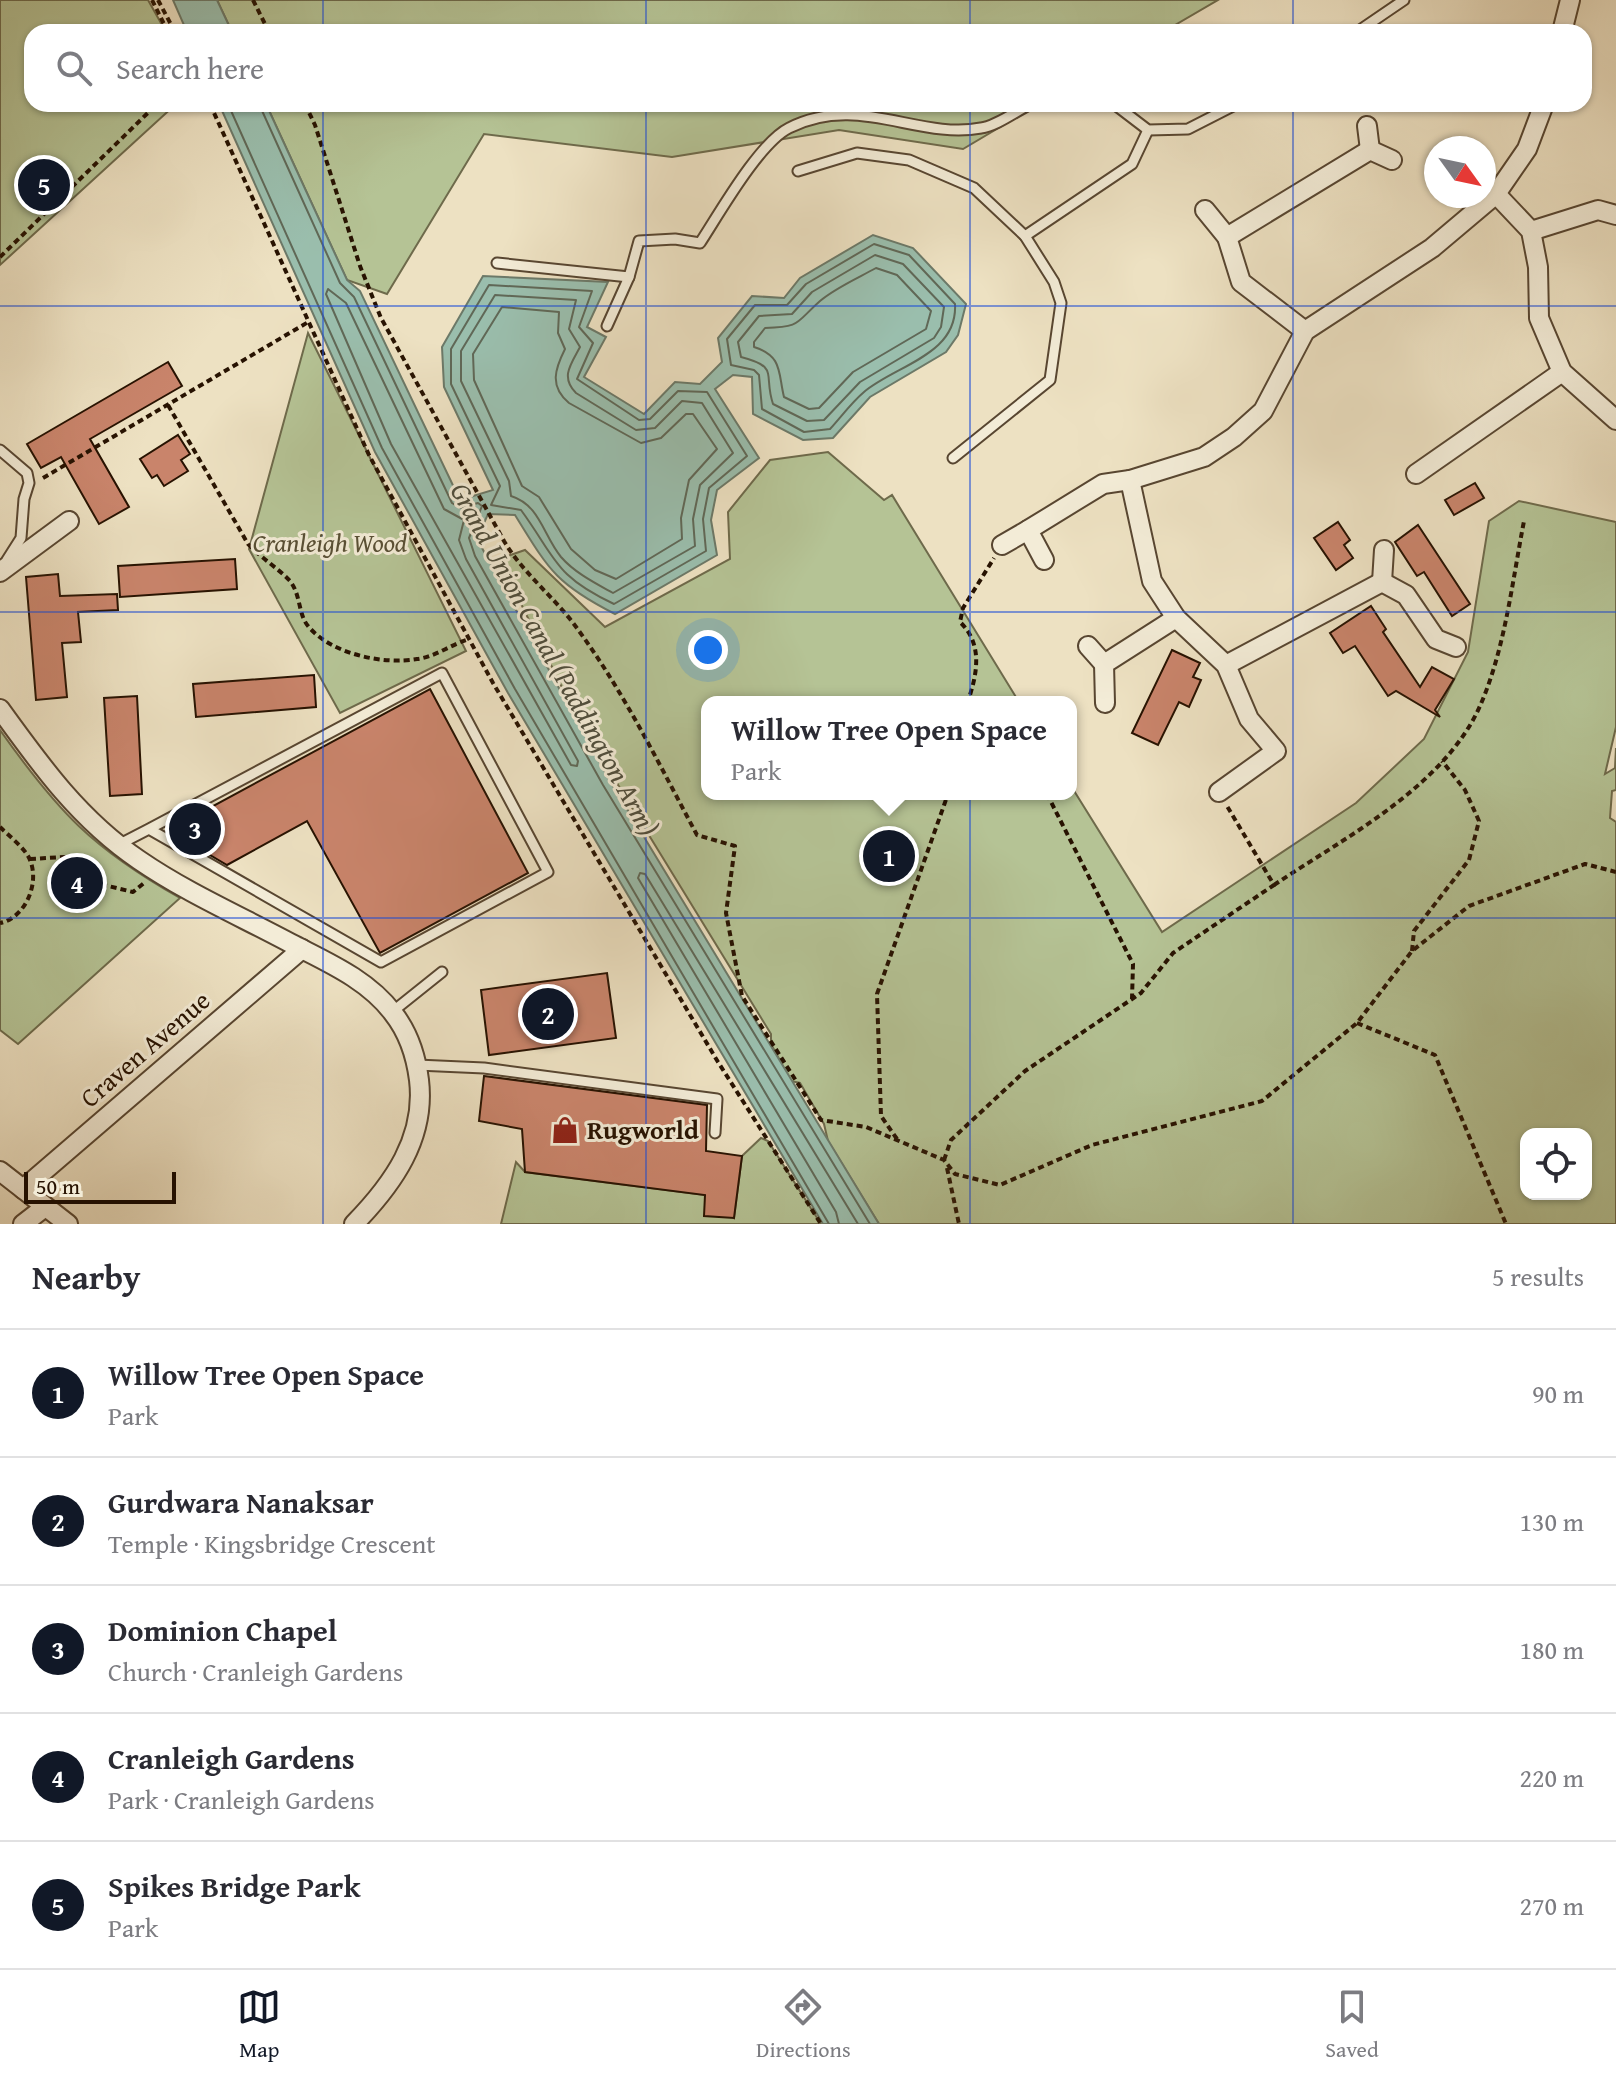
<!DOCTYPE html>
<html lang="en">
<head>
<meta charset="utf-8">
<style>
	body { margin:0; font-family:"Gentium Book Plus",serif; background:#f2f2f3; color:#2b2b33 }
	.controls { position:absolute; right:24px; bottom:24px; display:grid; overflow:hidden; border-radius:16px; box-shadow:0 2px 6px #0004 }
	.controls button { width:72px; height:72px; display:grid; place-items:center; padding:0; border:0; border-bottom:2px solid #e1e1e2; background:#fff; color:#2b2b33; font:40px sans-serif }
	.compass { position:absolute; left:1424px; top:136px; width:72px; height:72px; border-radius:50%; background:#fff; box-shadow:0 2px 6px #0004; rotate:123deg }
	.scale { position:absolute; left:24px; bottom:20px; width:152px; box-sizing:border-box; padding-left:8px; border:4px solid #271201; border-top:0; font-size:22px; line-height:28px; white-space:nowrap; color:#271201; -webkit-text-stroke:6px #f3ecd7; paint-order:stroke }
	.you { position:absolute; left:708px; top:650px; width:28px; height:28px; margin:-20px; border:6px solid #fff; border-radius:50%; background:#1a73e8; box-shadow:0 0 0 12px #1a73e833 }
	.badge { display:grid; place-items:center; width:52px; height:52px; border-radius:50%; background:#111827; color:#fff; font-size:26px; font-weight:700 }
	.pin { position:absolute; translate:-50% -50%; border:4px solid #fff; box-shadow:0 2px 8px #0006 }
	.popup { position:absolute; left:701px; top:696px; width:376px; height:104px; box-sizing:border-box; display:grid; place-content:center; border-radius:16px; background:#fff; filter:drop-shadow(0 2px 6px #0005); font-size:26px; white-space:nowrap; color:#7c7c81 }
	.popup b { font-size:30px; color:#2b2b33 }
	.popup::after { content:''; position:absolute; left:50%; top:100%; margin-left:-16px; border:16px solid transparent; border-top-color:#fff }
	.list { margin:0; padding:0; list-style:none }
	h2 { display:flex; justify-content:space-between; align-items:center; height:104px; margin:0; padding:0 32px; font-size:34px }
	h2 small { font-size:26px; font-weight:400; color:#7c7c81 }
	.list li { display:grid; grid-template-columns:52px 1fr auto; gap:24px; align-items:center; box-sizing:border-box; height:128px; padding:0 32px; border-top:2px solid #e1e1e2 }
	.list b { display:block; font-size:30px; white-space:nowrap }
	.list p { margin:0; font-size:26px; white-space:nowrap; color:#7c7c81 }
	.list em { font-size:26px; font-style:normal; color:#7c7c81 }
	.icon { flex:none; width:44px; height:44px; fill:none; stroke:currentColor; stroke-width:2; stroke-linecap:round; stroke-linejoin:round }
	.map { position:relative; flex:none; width:1616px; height:1224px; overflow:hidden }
	.search { position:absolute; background:#fff; box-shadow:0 2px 6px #0004; left:24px; right:24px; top:24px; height:88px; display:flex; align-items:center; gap:20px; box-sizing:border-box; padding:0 28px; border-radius:24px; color:#7c7c81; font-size:30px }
	.sheet { height:744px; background:#fff }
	nav { display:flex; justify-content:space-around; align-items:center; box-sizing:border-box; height:112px; border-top:2px solid #e1e1e2; background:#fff; font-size:22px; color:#7c7c81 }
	nav a { display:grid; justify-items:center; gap:4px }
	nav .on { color:#111827 }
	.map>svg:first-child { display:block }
</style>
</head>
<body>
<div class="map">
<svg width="1616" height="1224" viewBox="0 0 1616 1224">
	<rect width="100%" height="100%" fill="#ede1c2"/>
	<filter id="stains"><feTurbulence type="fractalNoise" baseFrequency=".0025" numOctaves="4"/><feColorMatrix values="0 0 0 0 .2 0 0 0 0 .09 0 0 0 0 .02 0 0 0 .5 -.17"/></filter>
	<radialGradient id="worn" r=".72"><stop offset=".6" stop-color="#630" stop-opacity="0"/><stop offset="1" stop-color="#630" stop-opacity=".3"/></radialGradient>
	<g fill="#b5c395" stroke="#6e6a4b" stroke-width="2" fill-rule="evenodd">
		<path d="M0,0h148l18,32h-134v72h144l-176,161z"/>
		<path d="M217,0h1001l-55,32h-931z"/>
		<path d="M266,104h773l-76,45 -124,-19 -167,27 -188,-23 -97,160 -40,-14z"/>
		<path d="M308,333l158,318 -126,62 -91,-164z"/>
		<path d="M828,452l56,48 8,-5 127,207h-312v92h364v-8l91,146 194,-129 68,-64 44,-87 21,-131 30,-20 97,21v205l-11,47 10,-6 1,-20v42l-4,1 -2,27 6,4v402h-737l-51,-83 -4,-17 -24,-41 -9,-2 -20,-37v-10l-194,-316 -78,-159 26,-9 80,77 125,-68 -2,-47 42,-52zM1526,1134h60v60h-60z"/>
		<path d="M0,730c58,82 92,118 180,168l-162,146 -18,-14z"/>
		<path d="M761,1138l7,3 53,83h-320l15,-62 9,10 180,23 29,23 8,-62z"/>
	</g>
	<g fill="#9abead" stroke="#6c7968" stroke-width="2">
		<path d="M173,0h44l15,32h-45z"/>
		<path d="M219,104h47l81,176 13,11 100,209 33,-10 -49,-103 -2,-40 41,-71 125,6 -21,45 19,10 -22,40 60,37 31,-32 25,2 22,-22 -4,-24 34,-42 32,2 16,-20 73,-43 40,13 53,56 -8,31 -12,17 -76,45 -37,41 -30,2 -50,-26 -1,-37 -19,-2 -18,14 44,69 -42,32 -6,30 6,35 -102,59c-59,-30 -66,-44 -100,-99l-27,-1 -11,25 133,242 269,443h-56l-315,-531 -133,-241z"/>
	</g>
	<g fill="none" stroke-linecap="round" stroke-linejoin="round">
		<g stroke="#606857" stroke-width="2">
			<path d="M228,104l154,344 133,241 314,535"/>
			<path d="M259,104l81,179 14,14 98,206 8,5 18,-5 4,3 -13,32 6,18 128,229 267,439"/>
			<path d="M874,244l35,11 46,49c3,51 -59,61 -91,88 -12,10 -23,25 -34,37l-26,3 -42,-23 -3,-34 -5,-5 -23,-5 -4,-26 28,-34h32l19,-21z"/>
			<path d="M875,255l28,9 41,43 -3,20 -7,11 -74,44 -36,38 -17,1 -34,-17c-10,-30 7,-37 -32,-47l-3,-15 21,-26 33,-2 20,-22z"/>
			<path d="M876,268l21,7 34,36 -5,18 -73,43 -34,36 -10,1 -25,-12c-6,-24 -1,-41 -30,-50v-5l11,-14c37,-1 30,-5 55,-27 15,-13 38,-23 56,-33z"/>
			<path d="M489,285l103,6 -13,36 14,16 -16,36 62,41 11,-1 28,-28 29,1 40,64 -38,32 -6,31 3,32 -92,53c-60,-28 -58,-46 -93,-94l-30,-5 9,-19 -49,-102v-35z"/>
			<path d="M328,289l18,14 98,206 20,11 -5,20 7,19 112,202 -1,5 -6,-1 -180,-321 -65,-150z"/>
			<path d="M495,295l81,5 -7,29 11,18c-9,17 -20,30 -4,46l60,37 19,-2 27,-27 20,2 31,50 -33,32 -7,34 2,27 -82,47c-18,-10 -38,-20 -52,-36 -18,-22 -21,-52 -50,-61l-2,-15 -48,-100v-30z"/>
			<path d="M502,307l57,5 -1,21 7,16c-10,20 -16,37 4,54l72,40 20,-5 25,-24h7l24,35 -28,31 -8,38 1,21 -66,40 -21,-9 -24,-21 -32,-52 -17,-11 -48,-106 -1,-26z"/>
			<path d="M839,1224l-3,-12 -198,-334 2,-5 5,1 213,350"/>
		</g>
	</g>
	<g fill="#c9846b" stroke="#271201" stroke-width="2">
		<path d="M168,362l14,24 -92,53 39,68 -30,17 -38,-67 -20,11 -14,-24z"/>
		<path d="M178,435l12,19 -9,6 7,11 -24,15 -7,-11 -5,3 -12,-19z"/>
		<path d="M1475,483l9,15 -30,17 -9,-15z"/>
		<path d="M1338,522l12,18 -6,5 9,13 -17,12 -22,-32z"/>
		<path d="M1418,525l52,79 -18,12 -28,-44 -7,4 -22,-34z"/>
		<path d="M235,559l2,30 -117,8 -2,-31z"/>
		<path d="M58,574l2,22 57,-2 1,16 -40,2 3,30 -19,1 5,54 -31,3 -10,-123z"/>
		<path d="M1371,606l15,23 -3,3 37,55 12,-20 22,12 -19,31 5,7 -44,-26 -8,5 -33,-50 -12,7 -13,-20z"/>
		<path d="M1172,650l28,13 -7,14 8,3 -12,27 -10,-5 -21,43 -26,-12z"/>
		<path d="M314,675l2,32 -120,10 -3,-33z"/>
		<path d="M430,689l98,184 -148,80 -73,-132 -80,44 -17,-10 -32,-30z"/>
		<path d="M137,696l5,98 -32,2 -6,-98z"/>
		<path d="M607,973l9,65 -127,17 -8,-65z"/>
		<path d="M484,1076l223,29 -1,46 36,5 -8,62 -30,-2 1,-21 -180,-23 -3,-43 -43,-8z"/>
	</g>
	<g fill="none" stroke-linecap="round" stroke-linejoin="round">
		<g stroke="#584631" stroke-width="13">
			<g id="lane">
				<path d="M1357,32l47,-32"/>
				<path d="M1114,104l34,26 40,-1 49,-25"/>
				<path d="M798,171l59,-18 52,7 65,28 51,48 29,46 7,21 -11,77 -97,78"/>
				<path d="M1025,236l107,-72 16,-34"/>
				<path d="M497,263l132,14 10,-36 36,-2 25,4c19,-29 59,-100 89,-115 69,-35 129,12 192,0 16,-2 35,-17 50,-24"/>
				<path d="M607,326l22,-49"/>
				<path d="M0,450l27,23 2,10 -5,16 -3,39 -14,22"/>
				<path d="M118,845l31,-16 293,-156 106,199 -167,90 -232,-133"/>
				<path d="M392,1012l50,-40"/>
				<path d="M417,1065l67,3 233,31 -2,34"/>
			</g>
		</g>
		<g stroke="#584631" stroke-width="22">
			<g id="street">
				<path d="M1562,32l8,-32"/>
				<path d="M1367,126l3,24"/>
				<path d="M1496,194l35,37 7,36 1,51 23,54 54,48"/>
				<path d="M1205,210l22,27"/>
				<path d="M1531,231l67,-21 18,5"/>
				<path d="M1305,331l-64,-49 -14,-45 143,-87 22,10"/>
				<path d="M1416,474l146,-102"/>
				<path d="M1130,480l22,101 24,37 50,47 23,54 27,32 -57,41"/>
				<path d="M1002,545l26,-15"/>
				<path d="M1044,560l-16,-30 75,-46 27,-4 74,-23 30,-20 29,-26 42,-80 127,-83 64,-54 31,-45 17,-45"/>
				<path d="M0,572l69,-51"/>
				<path d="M1382,582l2,-32"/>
				<path d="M1088,646l16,18"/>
				<path d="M1226,665l156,-83 24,13 30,44 20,8"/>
				<path d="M1105,703l-1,-39 72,-46"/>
				<path d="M0,709c41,57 80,111 139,151 48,33 103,57 155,85 35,18 74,35 99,68 15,19 23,43 26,67 7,58 -26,104 -65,144"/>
				<path d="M0,1171l68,53"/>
				<path d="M23,1189l279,-240"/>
				<path d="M23,1224l22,-17"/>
			</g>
		</g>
		<g stroke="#271201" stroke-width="4" stroke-dasharray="6 4" stroke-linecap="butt">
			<path d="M152,0l16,32"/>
			<path d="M158,0l17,32"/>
			<path d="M253,0l16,32"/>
			<path d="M210,104l159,351 124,228 225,379 103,162"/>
			<path d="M305,104l10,21 45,141 21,52 123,223c20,34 53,58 75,90 46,63 81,135 118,204l38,11 -9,67 16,83 79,124 45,7 78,33 11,14 45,11 92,-40 170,-44 95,-78 55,-72 57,-45 116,-42 31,8"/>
			<path d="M0,257l157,-153"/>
			<path d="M168,405l80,139c13,14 30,24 42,37 11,14 8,33 18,45 23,28 75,39 109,33 18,-2 35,-15 52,-20"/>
			<path d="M43,478l267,-157"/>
			<path d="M974,702l-5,-4c9,-27 13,-55 -9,-76l3,-14 31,-50"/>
			<path d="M1047,794l86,170 -1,35"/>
			<path d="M0,827c9,9 26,22 30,33 10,24 -5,58 -30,63"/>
			<path d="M30,859l35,-2 39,28 29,7 11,-9"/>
			<path d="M1274,885c70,-47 170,-98 206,-179 25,-57 32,-123 44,-185"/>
			<path d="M1412,951l2,-20 55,-71 10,-39 -14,-31 -23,-29"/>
			<path d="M1357,1023l78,32 71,169"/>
			<path d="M897,1139l-16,-23 -4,-122 71,-200"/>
			<path d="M944,1160l7,-20 74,-69 116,-78 32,-40 101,-68 -47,-79"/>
			<path d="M947,1168l12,56"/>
		</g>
		<use href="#lane" stroke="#f3ecd7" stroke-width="9"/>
		<use href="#street" stroke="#f3ecd7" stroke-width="18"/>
	</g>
	<path fill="none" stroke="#1d4ed8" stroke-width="2" stroke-opacity="0.55" d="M323,0v32M646,0v32M970,0v32M1293,0v32M323,104v1120M646,104v1120M970,104v1120M1293,104v1120M0,306h1616M0,612h1616M0,918h1616"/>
	<defs>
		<g id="shop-bare" transform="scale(2.16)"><path d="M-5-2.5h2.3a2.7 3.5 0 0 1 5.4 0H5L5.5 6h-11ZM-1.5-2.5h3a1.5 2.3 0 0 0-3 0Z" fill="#8f2418" stroke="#f3ecd7" stroke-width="2.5" paint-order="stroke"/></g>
	</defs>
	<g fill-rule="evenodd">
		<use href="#shop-bare" x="565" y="1130"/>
	</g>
	<g text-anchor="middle" stroke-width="6" stroke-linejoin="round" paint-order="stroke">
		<g font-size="26" font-style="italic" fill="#595035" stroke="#f3ecd7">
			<text x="330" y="552">Cranleigh Wood</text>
		</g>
		<g font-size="26" fill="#271201" stroke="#f3ecd7">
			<text transform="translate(145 1049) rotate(-41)" y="9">Craven Avenue</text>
		</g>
		<g font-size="26" font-weight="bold" fill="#271201" stroke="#f3ecd7" text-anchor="start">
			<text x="587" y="1139">Rugworld</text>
		</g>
		<g font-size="28" font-style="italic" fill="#4f4e3d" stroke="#f3ecd7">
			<text transform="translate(555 659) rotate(61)" y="10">Grand Union Canal (Paddington Arm)</text>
		</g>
	</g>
	<rect width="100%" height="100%" filter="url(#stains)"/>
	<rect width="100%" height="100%" fill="url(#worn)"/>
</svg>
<div class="controls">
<button><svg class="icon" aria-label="locate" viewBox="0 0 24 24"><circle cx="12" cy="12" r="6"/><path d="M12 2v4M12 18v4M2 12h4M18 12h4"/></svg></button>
</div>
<svg class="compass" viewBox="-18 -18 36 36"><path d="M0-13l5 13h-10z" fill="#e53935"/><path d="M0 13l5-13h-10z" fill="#7c7c81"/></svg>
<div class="scale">50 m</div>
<div class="you"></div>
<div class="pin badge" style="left:889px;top:856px">1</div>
<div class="popup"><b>Willow Tree Open Space</b>Park</div>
<div class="pin badge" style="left:548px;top:1014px">2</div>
<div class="pin badge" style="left:195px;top:829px">3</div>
<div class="pin badge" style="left:77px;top:883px">4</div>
<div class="pin badge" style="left:44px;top:185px">5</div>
<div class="search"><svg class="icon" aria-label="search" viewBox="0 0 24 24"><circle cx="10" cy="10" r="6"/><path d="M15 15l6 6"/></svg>Search here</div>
</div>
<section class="sheet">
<h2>Nearby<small>5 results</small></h2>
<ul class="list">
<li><span class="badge">1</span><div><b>Willow Tree Open Space</b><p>Park</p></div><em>90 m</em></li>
<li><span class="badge">2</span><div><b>Gurdwara Nanaksar</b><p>Temple · Kingsbridge Crescent</p></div><em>130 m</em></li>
<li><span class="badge">3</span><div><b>Dominion Chapel</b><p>Church · Cranleigh Gardens</p></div><em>180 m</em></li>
<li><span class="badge">4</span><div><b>Cranleigh Gardens</b><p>Park · Cranleigh Gardens</p></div><em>220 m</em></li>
<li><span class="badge">5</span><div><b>Spikes Bridge Park</b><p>Park</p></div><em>270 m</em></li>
</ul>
</section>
<nav>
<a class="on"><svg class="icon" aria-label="map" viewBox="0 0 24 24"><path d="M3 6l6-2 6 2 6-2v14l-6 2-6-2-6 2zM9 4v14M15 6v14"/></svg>Map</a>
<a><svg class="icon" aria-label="directions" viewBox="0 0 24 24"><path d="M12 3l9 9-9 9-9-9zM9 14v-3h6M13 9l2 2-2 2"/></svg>Directions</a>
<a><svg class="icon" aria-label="saved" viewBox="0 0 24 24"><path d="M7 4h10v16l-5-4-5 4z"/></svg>Saved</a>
</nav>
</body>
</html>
